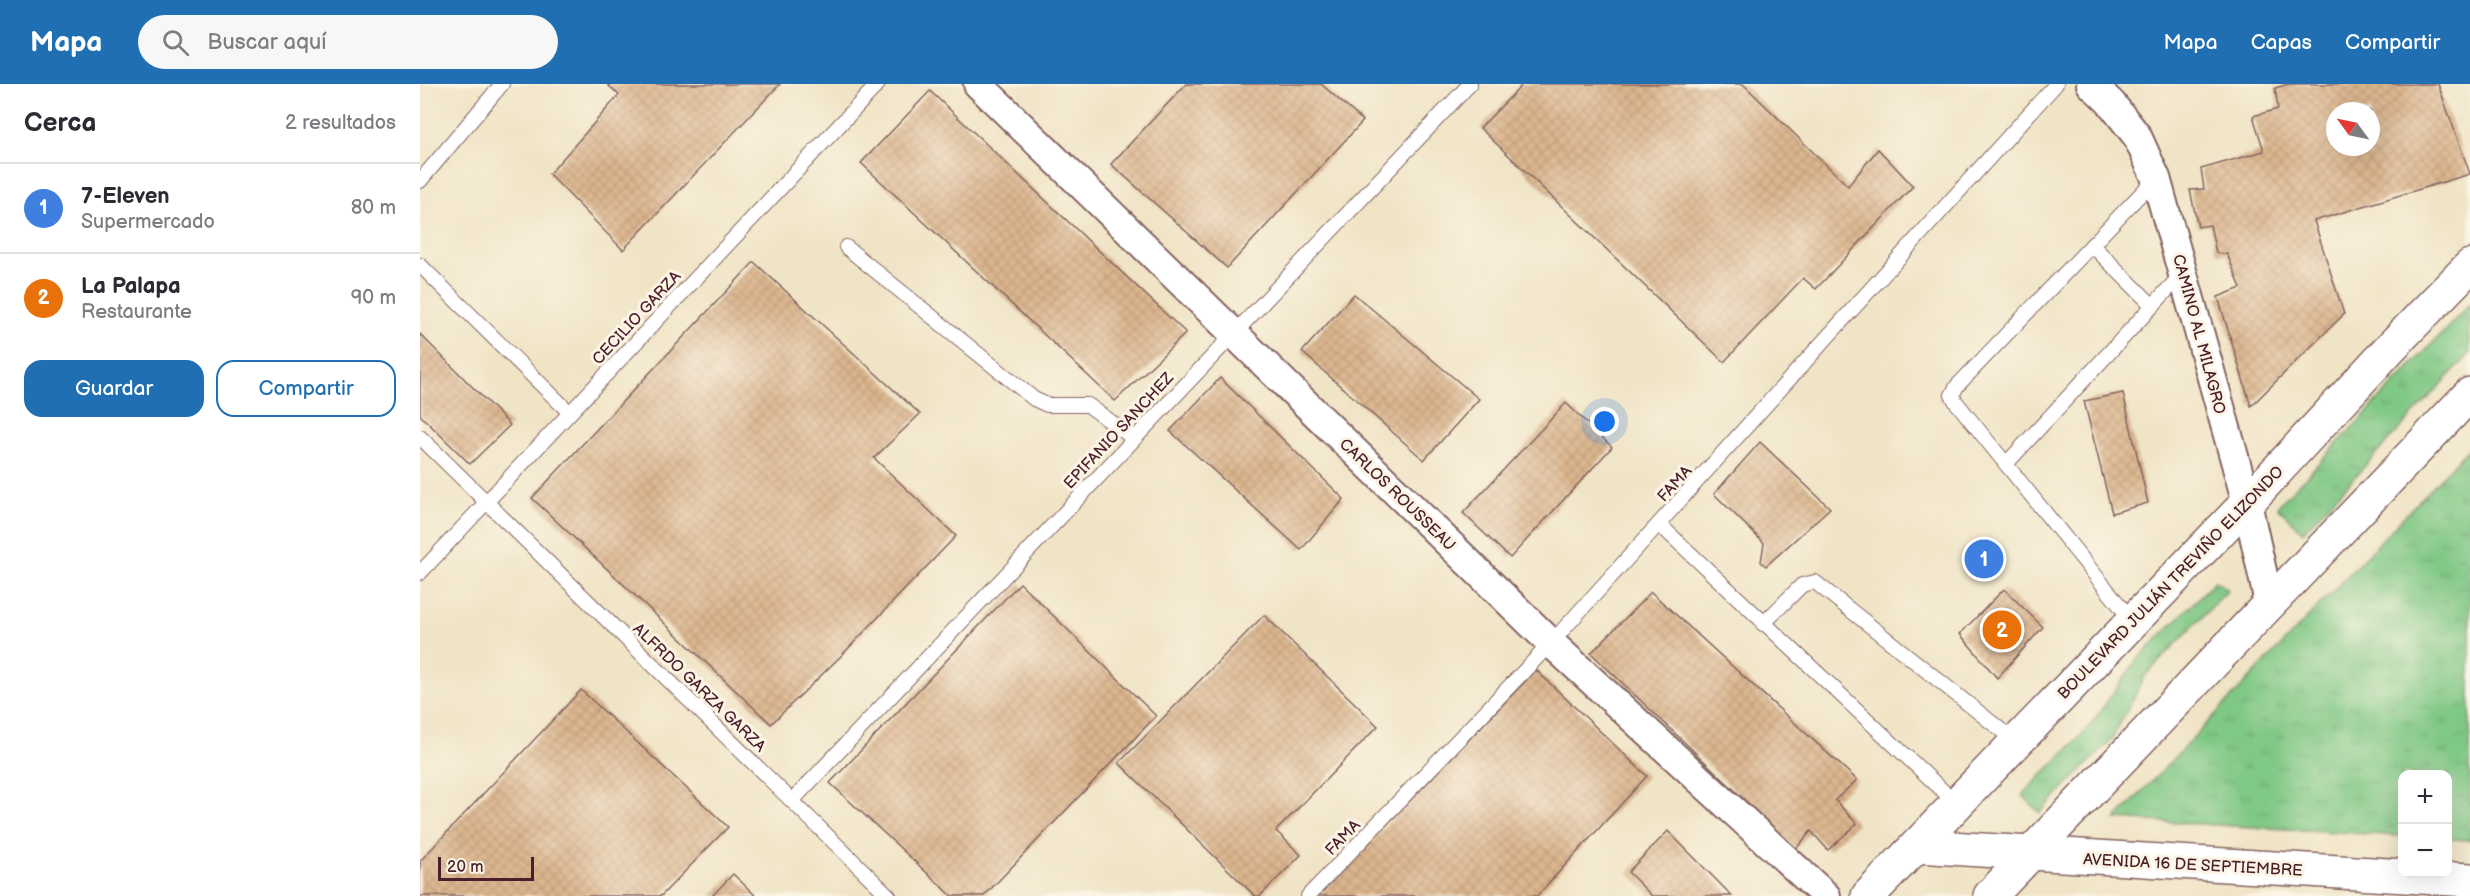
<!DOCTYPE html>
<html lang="es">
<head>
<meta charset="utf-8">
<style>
	body { margin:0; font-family:"Balsamiq Sans",sans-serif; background:#f7f7f7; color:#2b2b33 }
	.controls { position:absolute; right:18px; bottom:18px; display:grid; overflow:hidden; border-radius:12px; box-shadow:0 6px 24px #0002 }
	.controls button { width:54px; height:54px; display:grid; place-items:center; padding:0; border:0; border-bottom:2px solid #e1e1e2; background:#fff; color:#2b2b33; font:30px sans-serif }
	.compass { position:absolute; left:1906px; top:18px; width:54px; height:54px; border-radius:50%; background:#fff; box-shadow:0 6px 24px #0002; rotate:303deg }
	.scale { position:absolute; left:18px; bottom:15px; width:96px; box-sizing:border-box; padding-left:6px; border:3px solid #4a1f2b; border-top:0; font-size:16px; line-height:21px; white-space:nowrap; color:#4a1f2b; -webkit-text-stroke:4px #fcf5e5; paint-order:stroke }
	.you { position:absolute; left:1185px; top:338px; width:21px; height:21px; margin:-15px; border:4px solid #fff; border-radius:50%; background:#1a73e8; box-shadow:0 0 0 9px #1a73e833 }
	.badge { display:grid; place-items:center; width:39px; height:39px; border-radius:50%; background:#1f6fb2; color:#fff; font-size:20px; font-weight:700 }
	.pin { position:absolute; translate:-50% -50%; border:3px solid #fff; box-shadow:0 2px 6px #0006 }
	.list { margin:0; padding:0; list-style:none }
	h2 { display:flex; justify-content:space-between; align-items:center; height:78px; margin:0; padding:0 24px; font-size:26px }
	h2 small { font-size:20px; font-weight:400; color:#7c7c81 }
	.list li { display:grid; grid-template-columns:39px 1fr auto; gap:18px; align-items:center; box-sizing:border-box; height:90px; padding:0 24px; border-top:2px solid #e1e1e2 }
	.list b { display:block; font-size:22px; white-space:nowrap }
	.list p { margin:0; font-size:20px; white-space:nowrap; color:#7c7c81 }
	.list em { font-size:20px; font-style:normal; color:#7c7c81 }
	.actions { display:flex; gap:12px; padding:18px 24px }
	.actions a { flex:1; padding:14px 0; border:2px solid #1f6fb2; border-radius:18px; text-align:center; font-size:21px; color:#1f6fb2 }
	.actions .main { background:#1f6fb2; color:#fff }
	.icon { flex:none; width:33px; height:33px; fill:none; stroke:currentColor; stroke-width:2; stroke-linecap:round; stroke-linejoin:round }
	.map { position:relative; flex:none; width:2050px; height:812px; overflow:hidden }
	header { display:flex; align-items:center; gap:36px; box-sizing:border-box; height:84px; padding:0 30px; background:#1f6fb2; color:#fff }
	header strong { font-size:28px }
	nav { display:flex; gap:33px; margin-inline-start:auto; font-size:21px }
	.search { width:420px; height:54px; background:#f7f7f7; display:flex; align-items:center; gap:15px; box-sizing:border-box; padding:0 21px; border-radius:33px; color:#7c7c81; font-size:22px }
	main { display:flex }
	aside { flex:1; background:#fff }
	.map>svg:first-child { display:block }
</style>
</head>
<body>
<header>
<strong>Mapa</strong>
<div class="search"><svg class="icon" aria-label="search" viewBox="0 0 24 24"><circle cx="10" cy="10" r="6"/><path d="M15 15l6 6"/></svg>Buscar aquí</div>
<nav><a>Mapa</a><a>Capas</a><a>Compartir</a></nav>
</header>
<main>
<aside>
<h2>Cerca<small>2 resultados</small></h2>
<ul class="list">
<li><span class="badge" style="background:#3f7fe0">1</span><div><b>7-Eleven</b><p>Supermercado</p></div><em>80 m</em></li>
<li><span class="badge" style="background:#e8710a">2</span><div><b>La Palapa</b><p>Restaurante</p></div><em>90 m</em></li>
</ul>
<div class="actions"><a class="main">Guardar</a><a>Compartir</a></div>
</aside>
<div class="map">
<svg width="2050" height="812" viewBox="0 0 2050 812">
	<defs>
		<pattern id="grass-tufts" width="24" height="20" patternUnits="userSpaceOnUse" patternTransform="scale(1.5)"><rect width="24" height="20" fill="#80c885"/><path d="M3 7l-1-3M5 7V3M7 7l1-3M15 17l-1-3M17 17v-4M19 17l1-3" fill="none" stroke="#70ab73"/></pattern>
		<pattern id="building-cross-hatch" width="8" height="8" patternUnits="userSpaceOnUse" patternTransform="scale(1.5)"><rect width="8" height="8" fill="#dcb68e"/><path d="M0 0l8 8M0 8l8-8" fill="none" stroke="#be9c7b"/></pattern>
	</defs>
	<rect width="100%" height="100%" fill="#fcf5e5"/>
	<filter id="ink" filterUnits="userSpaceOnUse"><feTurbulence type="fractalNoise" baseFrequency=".0167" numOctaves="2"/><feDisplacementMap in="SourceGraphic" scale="12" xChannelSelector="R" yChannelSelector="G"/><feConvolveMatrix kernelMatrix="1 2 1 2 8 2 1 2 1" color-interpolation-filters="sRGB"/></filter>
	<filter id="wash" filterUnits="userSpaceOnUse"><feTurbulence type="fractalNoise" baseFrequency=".008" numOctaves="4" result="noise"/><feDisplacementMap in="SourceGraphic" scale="24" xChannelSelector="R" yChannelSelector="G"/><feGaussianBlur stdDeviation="1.35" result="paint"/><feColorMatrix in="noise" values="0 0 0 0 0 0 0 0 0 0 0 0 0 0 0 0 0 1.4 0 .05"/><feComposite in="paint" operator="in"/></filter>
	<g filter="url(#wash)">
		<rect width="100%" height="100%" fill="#f0e4c6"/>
		<g fill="url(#grass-tufts)" stroke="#657458" stroke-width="1.5">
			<path d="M2050,220v50l-167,178 -26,-25z"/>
			<path d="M2050,363v393l-22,-1v-65h-46v62l-286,-17z"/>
			<path d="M1795,497l13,9 -83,86 -33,63 -72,74 -18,-18 64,-64 50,-70z"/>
		</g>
		<g id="blocks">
			<g fill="url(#building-cross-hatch)" fill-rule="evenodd">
				<path d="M187,0h173l-157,166 -74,-76 70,-79z"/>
				<path d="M766,0h135l42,37 -136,147 -116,-104z"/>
				<path d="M1103,0h220l105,102 30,-37 35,37 -97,103 -13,-11 -79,84 -244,-234z"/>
				<path d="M1869,0h149l32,90 -156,47 30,93 -93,92 -33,-109 23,-9 -14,-34 -11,-1 -6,-28 -12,2 -8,-37 14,-1 -3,-20 63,-18 -11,-35 25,-7 -3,-21zM1915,27h36v36h-36z"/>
				<path d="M510,7l256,242 -71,68 -254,-238z"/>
				<path d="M334,178l166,152 -46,44 82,78 -114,119 -71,69 -239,-226z"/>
				<path d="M934,210l125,105 -55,61 -122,-108z"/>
				<path d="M0,250l90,91 -40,39 -50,-49z"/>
				<path d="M800,294l124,121 -43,51 -131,-119z"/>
				<path d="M1703,309l25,110 -36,10 -28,-112z"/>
				<path d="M1146,319l46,44 -102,111 -47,-45z"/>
				<path d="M1340,358l70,66 -64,58 -5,-4 3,-19 -50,-49z"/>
				<path d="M600,499l136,133 -172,180h-32l-122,-113z"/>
				<path d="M1584,505l39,38 -46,51 -37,-44z"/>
				<path d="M1231,508l206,188 -22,20 22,24 -29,26 -17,-19 -15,18 -205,-196z"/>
				<path d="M844,531l114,111 -102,105 25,24 -41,41h-5l-136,-133z"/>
				<path d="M1116,586l111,106 -110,120h-219z"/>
				<path d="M161,606l147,137 -67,69h-241v-35z"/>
				<path d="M1248,747l64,65h-80l-24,-24z"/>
				<path d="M313,790l23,22h-44z"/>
			</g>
		</g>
	</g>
	<g filter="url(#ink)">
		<use href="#blocks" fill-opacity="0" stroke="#846461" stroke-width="1.5"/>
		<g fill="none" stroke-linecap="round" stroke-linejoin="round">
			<g stroke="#846461" stroke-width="16">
				<g id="service">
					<path d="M0,97l82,-97"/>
					<path d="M1672,161l61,61"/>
					<path d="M426,163l188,152 13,6h41l45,33"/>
					<path d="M0,181l149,147"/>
					<path d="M0,353l469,459"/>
					<path d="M1586,380l177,-191"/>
					<path d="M1239,440l298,280"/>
					<path d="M0,489l458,-489"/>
					<path d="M1713,538l-177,-220 -4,-7 5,-9 199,-208"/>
					<path d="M1343,540l39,-39 13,-3 201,160"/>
					<path d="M372,717l678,-717"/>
					<path d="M888,812l243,-253 505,-559"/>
				</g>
			</g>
			<g stroke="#846461" stroke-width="32">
				<g id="minor">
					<path d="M558,0l573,559 275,253"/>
					<path d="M1671,0l20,19 26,33 19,42 91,325 22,100"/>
				</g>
			</g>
			<g stroke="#846461" stroke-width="36">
				<path id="tertiary" d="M1497,762l553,34"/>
			</g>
			<g stroke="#846461" stroke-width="36">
				<g id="secondary">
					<path d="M1448,812l379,-393 143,-155 80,-82"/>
					<path d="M1570,812l480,-502"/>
				</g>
			</g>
			<use href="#service" stroke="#fff" stroke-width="14"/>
			<use href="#minor" stroke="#fff" stroke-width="28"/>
			<use href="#tertiary" stroke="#fff" stroke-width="33"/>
			<use href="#secondary" stroke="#fff" stroke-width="33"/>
		</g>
	</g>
	<g text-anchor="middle" stroke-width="6" stroke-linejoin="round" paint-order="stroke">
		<g font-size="16" fill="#4a1f2b" stroke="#fcf5e5">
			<text transform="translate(216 233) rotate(-47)" y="6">CECILIO GARZA</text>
			<text transform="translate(1780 250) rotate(75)" y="6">CAMINO AL MILAGRO</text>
			<text transform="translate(698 346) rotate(-47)" y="6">EPIFANIO SANCHEZ</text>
			<text transform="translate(1254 399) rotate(-48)" y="6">FAMA</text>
			<text transform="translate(978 410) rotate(44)" y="6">CARLOS ROUSSEAU</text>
			<text transform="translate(1750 498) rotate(-46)" y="6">BOULEVARD JULIÁN TREVIÑO ELIZONDO</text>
			<text transform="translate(280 603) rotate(44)" y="6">ALFRDO GARZA GARZA</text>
			<text transform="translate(922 753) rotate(-46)" y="6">FAMA</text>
			<text transform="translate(1773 780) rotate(3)" y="6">AVENIDA 16 DE SEPTIEMBRE</text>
		</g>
	</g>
</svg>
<div class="controls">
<button>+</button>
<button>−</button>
</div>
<svg class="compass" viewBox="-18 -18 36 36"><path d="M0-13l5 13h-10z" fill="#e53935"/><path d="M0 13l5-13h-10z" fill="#7c7c81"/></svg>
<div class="scale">20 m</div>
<div class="you"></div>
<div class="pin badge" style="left:1564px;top:475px;background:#3f7fe0">1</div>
<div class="pin badge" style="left:1582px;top:546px;background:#e8710a">2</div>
</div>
</main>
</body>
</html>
